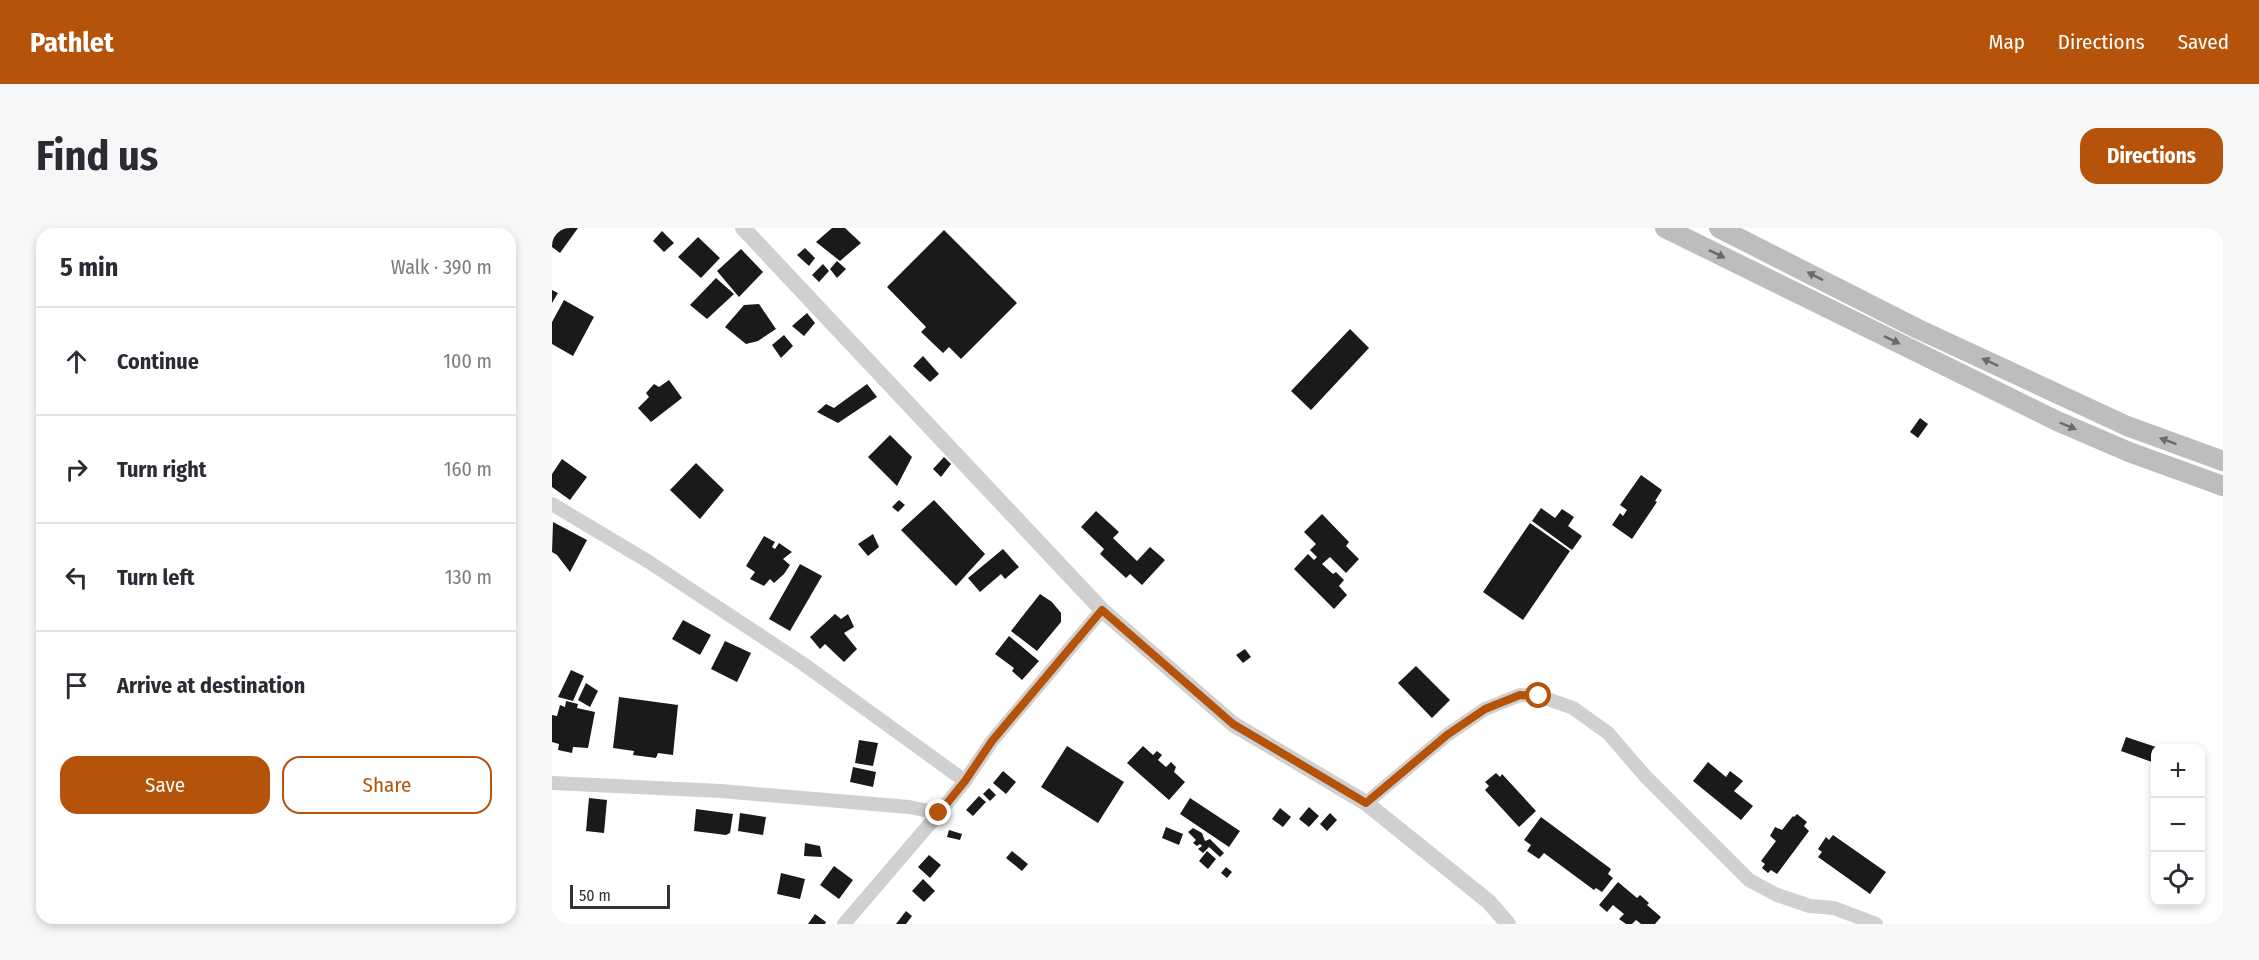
<!DOCTYPE html>
<html lang="en">
<head>
<meta charset="utf-8">
<style>
	body { margin:0; font-family:"Fira Sans Condensed",sans-serif; background:#f7f7f7; color:#2b2b33 }
	.controls { position:absolute; right:18px; bottom:18px; display:grid; overflow:hidden; border-radius:12px; box-shadow:0 3px 9px #0003 }
	.controls button { width:54px; height:54px; display:grid; place-items:center; padding:0; border:0; border-bottom:2px solid #e1e1e2; background:#fff; color:#2b2b33; font:30px sans-serif }
	.scale { position:absolute; left:18px; bottom:15px; width:100px; box-sizing:border-box; padding-left:6px; border:3px solid #333; border-top:0; font-size:16px; line-height:21px; white-space:nowrap; color:#333; -webkit-text-stroke:4px #fff; paint-order:stroke }
	.stop { position:absolute; width:18px; height:18px; margin:-14px; border:4px solid #b45309; border-radius:50%; background:#fff }
	.stop.end { background:#b45309; border-color:#fff; box-shadow:0 2px 6px #0008 }
	.list { margin:0; padding:0; list-style:none }
	h2 { display:flex; justify-content:space-between; align-items:center; height:78px; margin:0; padding:0 24px; font-size:26px }
	h2 small { font-size:20px; font-weight:400; color:#7c7c81 }
	.list li { display:grid; grid-template-columns:39px 1fr auto; gap:18px; align-items:center; box-sizing:border-box; height:108px; padding:0 24px; border-top:2px solid #e1e1e2 }
	.list b { display:block; font-size:22px; white-space:nowrap }
	.list em { font-size:20px; font-style:normal; color:#7c7c81 }
	.actions { display:flex; gap:12px; padding:18px 24px }
	.actions a { flex:1; padding:14px 0; border:2px solid #b45309; border-radius:18px; text-align:center; font-size:21px; color:#b45309 }
	.actions .main { background:#b45309; color:#fff }
	.icon { flex:none; width:33px; height:33px; fill:none; stroke:currentColor; stroke-width:2; stroke-linecap:round; stroke-linejoin:round }
	.map { position:relative; flex:none; width:1671px; height:696px; overflow:hidden; border-radius:18px }
	header { display:flex; align-items:center; gap:36px; box-sizing:border-box; height:84px; padding:0 30px; background:#b45309; color:#fff }
	header strong { font-size:28px }
	nav { display:flex; gap:33px; margin-inline-start:auto; font-size:21px }
	.intro { display:flex; align-items:center; justify-content:space-between; box-sizing:border-box; height:144px; padding:0 36px }
	h1 { margin:0; font-size:42px }
	.button { padding:15px 27px; border-radius:18px; background:#b45309; color:#fff; font-size:21px; font-weight:700 }
	main { display:flex; gap:36px; padding:0 36px }
	aside { flex:1; background:#fff; border-radius:18px; box-shadow:0 3px 9px #0003 }
	.map>svg:first-child { display:block }
</style>
</head>
<body>
<header>
<strong>Pathlet</strong>
<nav><a>Map</a><a>Directions</a><a>Saved</a></nav>
</header>
<div class="intro"><h1>Find us</h1><a class="button">Directions</a></div>
<main>
<aside>
<h2>5 min<small>Walk · 390 m</small></h2>
<ul class="list">
<li><svg class="icon" aria-label="ahead" viewBox="0 0 24 24"><path d="M12 20V5M6 11l6-6 6 6"/></svg><div><b>Continue</b></div><em>100 m</em></li>
<li><svg class="icon" aria-label="right" viewBox="0 0 24 24"><path d="M7 20v-9h11M14 6l5 5-5 5"/></svg><div><b>Turn right</b></div><em>160 m</em></li>
<li><svg class="icon" aria-label="left" viewBox="0 0 24 24"><path d="M17 20v-9H6M10 6l-5 5 5 5"/></svg><div><b>Turn left</b></div><em>130 m</em></li>
<li><svg class="icon" aria-label="arrive" viewBox="0 0 24 24"><path d="M6 21V4h12l-3 4 3 4H6"/></svg><div><b>Arrive at destination</b></div></li>
</ul>
<div class="actions"><a class="main">Save</a><a>Share</a></div>
</aside>
<div class="map">
<svg width="1671" height="696" viewBox="0 0 1671 696">
	<rect width="100%" height="100%" fill="#fff"/>
	<g fill="#1a1a1a">
		<path d="M0,0h26l-18,25 -8,-6z"/>
		<path d="M280,0h13l16,15 -21,18 -24,-19z"/>
		<path d="M392,2l73,73 -56,56 -12,-12 -6,6 -22,-21 5,-5 -39,-40z"/>
		<path d="M110,3l12,12 -10,9 -11,-11z"/>
		<path d="M146,9l22,21 -19,20 -23,-21z"/>
		<path d="M253,20l10,10 -6,8 -12,-11z"/>
		<path d="M189,21l22,23 -24,25 -22,-26z"/>
		<path d="M285,33l9,8 -9,9 -7,-9z"/>
		<path d="M271,36l6,7 -10,11 -7,-7z"/>
		<path d="M164,50l18,16 -27,25 -17,-14z"/>
		<path d="M0,62l6,3 -6,10z"/>
		<path d="M12,72l30,17 -21,39 -21,-12v-22z"/>
		<path d="M207,76l17,25 -18,12 -12,3 -21,-17 19,-22z"/>
		<path d="M255,85l8,10 -11,13 -12,-10z"/>
		<path d="M798,101l19,19 -58,62 -20,-19z"/>
		<path d="M232,107l9,11 -12,12 -9,-13z"/>
		<path d="M371,128l16,18 -9,8 -17,-16z"/>
		<path d="M117,152l13,18 -31,24 -13,-14 11,-11 -3,-4 8,-9 5,3z"/>
		<path d="M315,156l10,13 -39,26 -21,-11 9,-8 8,4z"/>
		<path d="M1368,190l8,6 -10,14 -8,-6z"/>
		<path d="M338,207l22,22 -15,29 -29,-29z"/>
		<path d="M392,229l7,7 -10,13 -8,-8z"/>
		<path d="M10,231l25,18 -17,23 -18,-13v-13z"/>
		<path d="M144,235l28,27 -24,29 -30,-29z"/>
		<path d="M1089,247l21,15 -7,11 2,1 -25,37 -20,-14 8,-12 3,3 4,-6 -7,-5z"/>
		<path d="M347,272l6,5 -7,7 -6,-5z"/>
		<path d="M382,272l51,54 -29,32 -55,-56z"/>
		<path d="M989,280l14,10 7,-9 12,8 -6,9 14,10 -10,14 -40,-29z"/>
		<path d="M544,283l23,21 -6,6 24,23 13,-14 15,13 -23,25 -12,-11 -4,4 -26,-24 4,-5 -23,-22z"/>
		<path d="M770,286l27,28 -3,4 13,13 -13,14 -16,-16 -8,7 11,10 3,-2 8,8 -5,6 8,9 -13,14 -40,-40 14,-15 6,6 3,-3 -7,-7 6,-6 -12,-12z"/>
		<path d="M1,294l34,18 -17,32 -13,-17 -5,-3z"/>
		<path d="M978,295l40,28 -47,69 -40,-28z"/>
		<path d="M321,306l6,13 -11,9 -10,-12z"/>
		<path d="M212,308l11,6 -3,5 3,2 4,-6 13,9 -9,7 7,6 -6,9 -10,9 -4,-4 -6,7 -14,-7 5,-7 -9,-6z"/>
		<path d="M451,321l16,18 -14,12 -4,-5 -21,18 -12,-14z"/>
		<path d="M248,336l22,12 -32,55 -21,-12z"/>
		<path d="M488,366l12,8 9,11v9l-24,29 -26,-20z"/>
		<path d="M283,386l6,5 7,-5 6,13 -10,6 13,16 -13,13 -19,-18 -5,5 -10,-12z"/>
		<path d="M131,392l28,15 -11,20 -28,-16z"/>
		<path d="M457,408l30,25 -17,19 -10,-9 2,-3 -19,-14z"/>
		<path d="M173,413l26,12 -14,29 -26,-13z"/>
		<path d="M693,421l6,8 -8,6 -7,-8z"/>
		<path d="M864,438l34,34 -18,18 -34,-35z"/>
		<path d="M19,442l13,6 -11,25 -15,-4z"/>
		<path d="M34,455l12,8 -8,16 -12,-7z"/>
		<path d="M67,469l59,8 -5,50 -15,-2 -2,5 -23,-3 1,-4 -21,-3z"/>
		<path d="M14,473l12,3 -1,4 18,4 -7,36 -15,-1 -1,6 -14,-3 1,-6 -7,-2v-27l5,1 3,-11 5,2z"/>
		<path d="M1574,509l30,10 -4,15 -31,-11z"/>
		<path d="M307,512l19,3 -5,23 -18,-3z"/>
		<path d="M515,518l57,36 -26,41 -57,-36z"/>
		<path d="M591,518l10,9 4,-4 5,4 -4,5 8,7 5,-5 5,5 -2,5 11,10 -16,18 -42,-37z"/>
		<path d="M1156,534l18,15 4,-6 13,10 -9,10 19,15 -12,14 -48,-39z"/>
		<path d="M301,539l23,5 -3,15 -23,-5z"/>
		<path d="M451,543l13,11 -10,12 -13,-11z"/>
		<path d="M944,545l4,4 2,-3 34,37 -17,16 -34,-37 4,-4 -4,-4z"/>
		<path d="M437,560l7,7 -6,6 -7,-7z"/>
		<path d="M427,568l7,6 -13,14 -7,-6z"/>
		<path d="M37,570l18,2 -3,33 -18,-2z"/>
		<path d="M638,570l50,33 -11,16 -49,-33z"/>
		<path d="M757,579l10,9 -10,11 -10,-8z"/>
		<path d="M728,580l11,9 -8,10 -11,-8z"/>
		<path d="M144,581l37,5 -3,19 -4,2 -32,-4z"/>
		<path d="M188,585l26,4 -3,18 -25,-4z"/>
		<path d="M778,585l7,7 -10,11 -7,-7z"/>
		<path d="M1245,586l10,8 -3,4 5,5 -32,43 -6,-4 -3,3 -6,-5 3,-4 -4,-3 15,-20 -6,-5 5,-9 7,3 11,-14 1,1z"/>
		<path d="M989,589l70,52 -3,5 5,4 -11,14 -6,-4 -2,2 -50,-37 -5,6 -12,-8 4,-6 -7,-5z"/>
		<path d="M614,599l17,7 -4,11 -17,-7z"/>
		<path d="M641,600l9,5 3,8 5,-2 14,14 -4,4 -11,-10 -6,6 -5,-4 4,-3 -2,-2 -3,2 -4,-3 3,-3 -8,-8z"/>
		<path d="M397,602l13,4 -2,6 -13,-3z"/>
		<path d="M1281,607l53,37 -16,22 -52,-37 4,-5 -4,-3 8,-12 3,3z"/>
		<path d="M253,615l15,3 2,11 -18,-1z"/>
		<path d="M460,623l16,13 -6,7 -16,-13z"/>
		<path d="M655,623l9,8 -8,10 -9,-8z"/>
		<path d="M377,627l12,10 -11,13 -12,-11z"/>
		<path d="M282,638l19,14 -14,19 -19,-14z"/>
		<path d="M674,639l6,5 -5,6 -6,-5z"/>
		<path d="M229,645l24,6 -5,20 -23,-5z"/>
		<path d="M371,651l12,12 -11,11 -12,-11z"/>
		<path d="M1066,654l19,16 3,-3 9,8 -2,2 14,12 -6,7h-14l-5,-4 -4,4h-6l-7,-5 5,-5 -11,-9 -6,7 -8,-7z"/>
		<path d="M354,683l6,5 -6,8h-10z"/>
		<path d="M263,686l11,8 -1,2h-17z"/>
	</g>
	<g fill="none" stroke-linecap="round" stroke-linejoin="round">
		<g stroke="#d0d0d0" stroke-width="14">
			<path d="M0,276l97,58 153,101 163,118"/>
			<path d="M0,555l169,8 188,16 30,6"/>
			<path d="M814,575l81,-68 38,-26 35,-14 19,1 34,12 35,25 37,43 104,104 28,15 33,11 24,2 42,16"/>
			<path d="M292,696l95,-111 26,-32 27,-40 110,-131"/>
		</g>
		<path stroke="#d0d0d0" stroke-width="16" d="M191,0l359,382 131,114 133,79 123,99 19,22"/>
		<g stroke="#bdbdbd" stroke-width="20">
			<path d="M1113,0l392,193 72,31 94,34"/>
			<path d="M1167,0l199,101 209,97 96,35"/>
		</g>
	</g>
	<defs><path id="oneway-solid" d="M-6-.8H1V-3.2L6.5 0L1 3.2V.8H-6Z" transform="scale(1.5)"/></defs>
	<g fill="#6a6a6a">
		<use href="#oneway-solid" transform="translate(1165 26) rotate(26)"/>
		<use href="#oneway-solid" transform="translate(1263 48) rotate(-153)"/>
		<use href="#oneway-solid" transform="translate(1340 112) rotate(26)"/>
		<use href="#oneway-solid" transform="translate(1438 134) rotate(-155)"/>
		<use href="#oneway-solid" transform="translate(1516 198) rotate(23)"/>
		<use href="#oneway-solid" transform="translate(1616 213) rotate(-160)"/>
	</g>
	<g fill="none" stroke-linecap="round" stroke-linejoin="round">
		<path stroke="#b45309" stroke-width="8" d="M387,585l26,-32 27,-40 110,-131 131,114 133,79 81,-68 38,-26 35,-14 19,1"/>
	</g>
</svg>
<div class="controls">
<button>+</button>
<button>−</button>
<button><svg class="icon" aria-label="locate" viewBox="0 0 24 24"><circle cx="12" cy="12" r="6"/><path d="M12 2v4M12 18v4M2 12h4M18 12h4"/></svg></button>
</div>
<div class="scale">50 m</div>
<div class="stop" style="left:987px;top:468px"></div>
<div class="stop end" style="left:387px;top:585px"></div>
</div>
</main>
</body>
</html>
